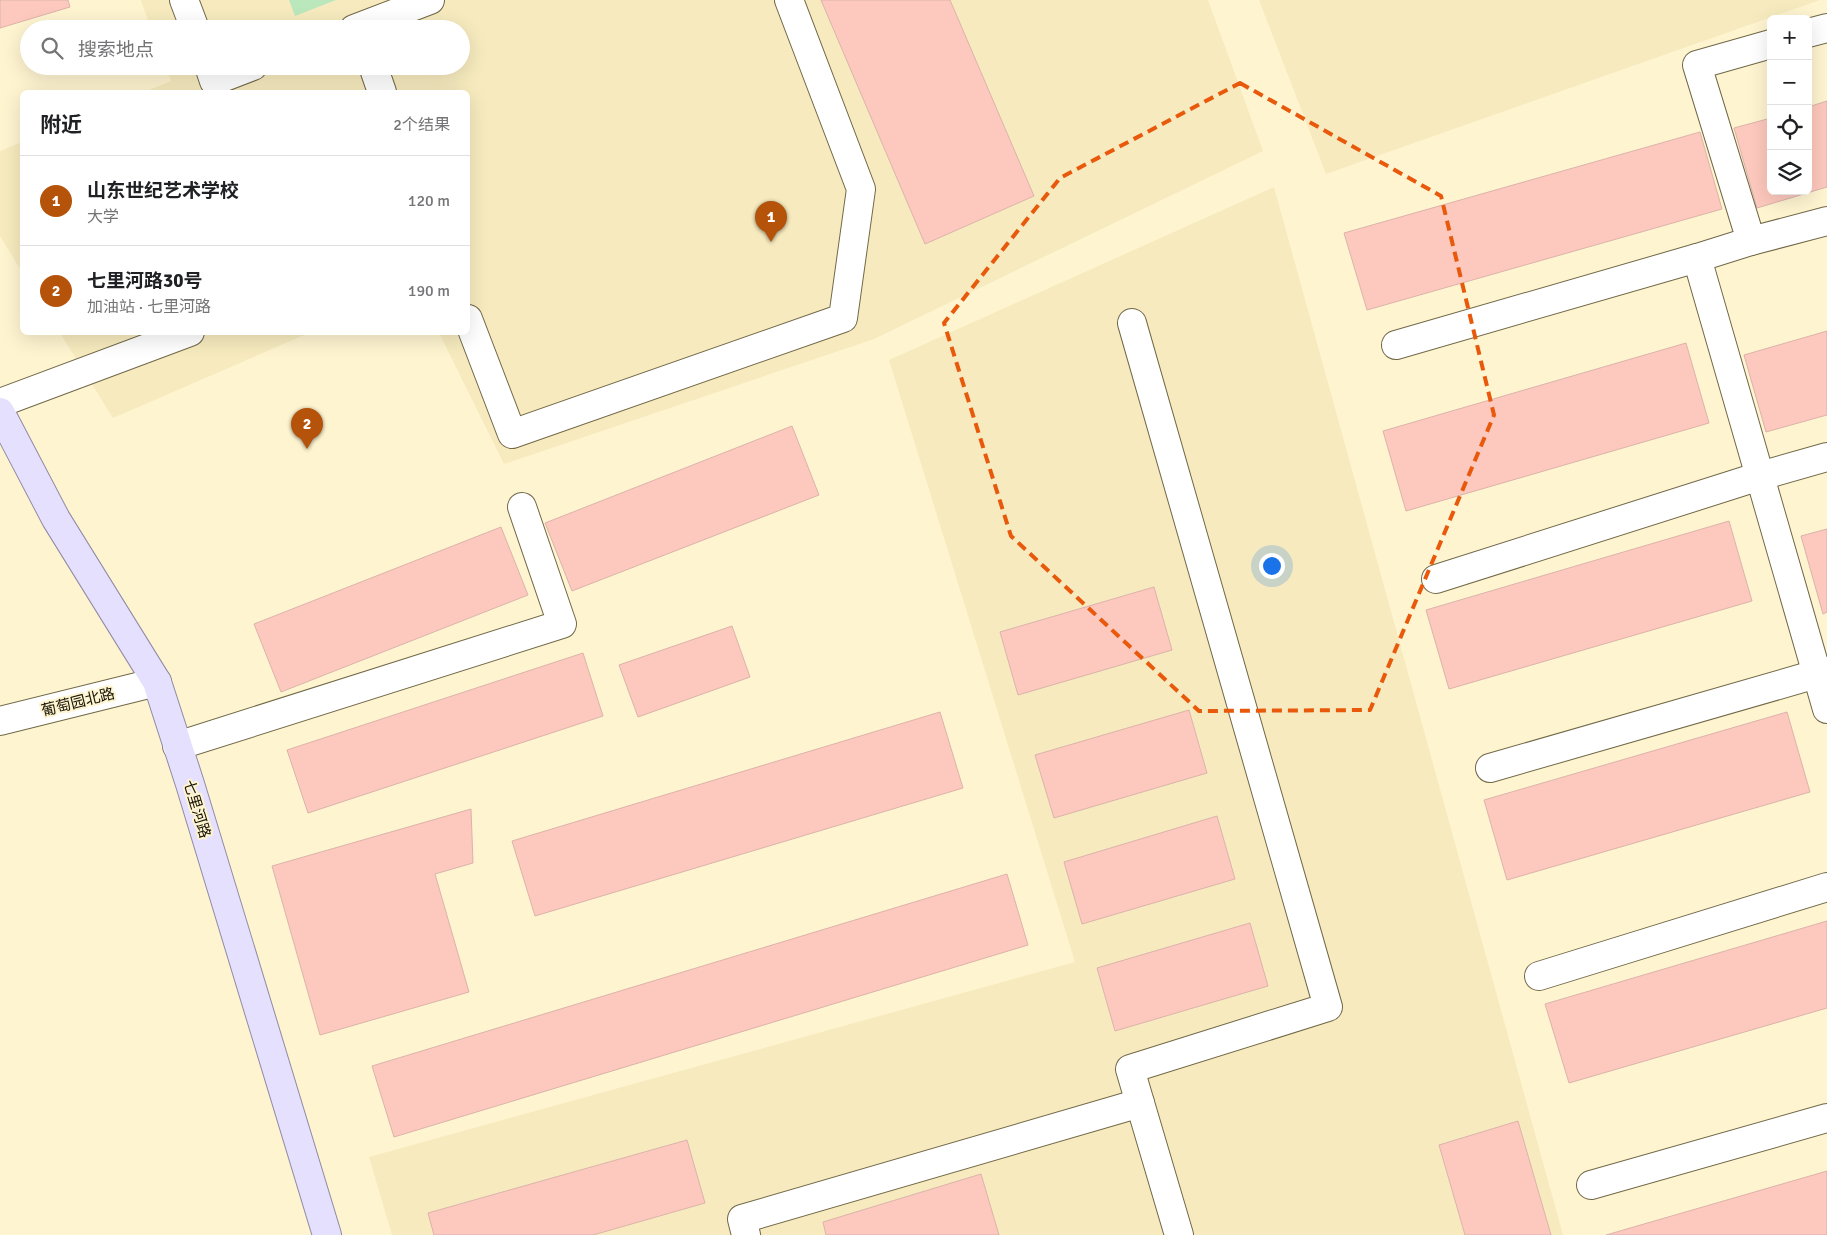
<!DOCTYPE html>
<html lang="zh">
<head>
<meta charset="utf-8">
<style>
	body { margin:0; font-family:Signika,"Noto Sans SC",sans-serif; background:#f2f2f2; color:#202124 }
	.controls { position:absolute; right:15px; top:15px; display:grid; overflow:hidden; border-radius:8px; box-shadow:0 5px 20px #0002 }
	.controls button { width:45px; height:45px; display:grid; place-items:center; padding:0; border:0; border-bottom:1px solid #e0e0e0; background:#fff; color:#202124; font:25px sans-serif }
	.you { position:absolute; left:1271px; top:565px; width:18px; height:18px; margin:-12px; border:4px solid #fff; border-radius:50%; background:#1a73e8; box-shadow:0 0 0 8px #1a73e833 }
	.badge { display:grid; place-items:center; width:32px; height:32px; border-radius:50%; background:#b45309; color:#fff; font-size:16px; font-weight:700 }
	.pin { position:absolute; translate:-50% -41px; filter:drop-shadow(0 1px 2px #0008) }
	.pin::after { content:''; position:absolute; top:26px; width:18px; height:15px; background:inherit; clip-path:polygon(0 0,100% 0,50% 100%) }
	.list { margin:0; padding:0; list-style:none }
	h2 { display:flex; justify-content:space-between; align-items:center; height:65px; margin:0; padding:0 20px; font-size:21px }
	h2 small { font-size:16px; font-weight:400; color:#757577 }
	.list li { display:grid; grid-template-columns:32px 1fr auto; gap:15px; align-items:center; box-sizing:border-box; height:90px; padding:0 20px; border-top:1px solid #e0e0e0 }
	.list b { display:block; font-size:19px; white-space:nowrap }
	.list p { margin:0; font-size:16px; white-space:nowrap; color:#757577 }
	.list em { font-size:16px; font-style:normal; color:#757577 }
	.icon { flex:none; width:28px; height:28px; fill:none; stroke:currentColor; stroke-width:2; stroke-linecap:round; stroke-linejoin:round }
	.map { position:relative; flex:none; width:1827px; height:1235px; overflow:hidden }
	.search { position:absolute; background:#fff; box-shadow:0 5px 20px #0002; left:20px; top:20px; width:450px; height:55px; display:flex; align-items:center; gap:12px; box-sizing:border-box; padding:0 18px; border-radius:28px; color:#757577; font-size:19px }
	.panel { position:absolute; background:#fff; box-shadow:0 5px 20px #0002; left:20px; top:90px; width:450px; height:245px; border-radius:8px }
	.map>svg:first-child { display:block }
</style>
</head>
<body>
<div class="map">
<svg width="1827" height="1235" viewBox="0 0 1827 1235">
	<rect width="100%" height="100%" fill="#fef4d0"/>
	<g fill="#f6eabe">
		<path d="M141,0h1067l55,151 -389,188 -370,125 -65,-131 29,-1v-240h-324l27,-11 -6,-15h296v-37h-310z"/>
		<path d="M1259,0h561l-494,174z"/>
		<path d="M22,142v130l-22,-36v-85z"/>
		<path d="M1274,187l289,1048h-1171l-23,-78 706,-195 -186,-602z"/>
		<path d="M60,333h249l-196,85z"/>
	</g>
	<path fill="#bae8bc" d="M289,0h47l-41,16z"/>
	<g fill="#fdc8bd" stroke="#dbb3ab">
		<path d="M0,0h68l2,7 -70,21z"/>
		<path d="M821,0h129l84,196 -109,48z"/>
		<path d="M1827,101v86l-70,21 -23,-80 37,-10v73h37v-84z"/>
		<path d="M1700,132l22,77 -355,101 -23,-77z"/>
		<path d="M1827,331v84l-61,17 -22,-77z"/>
		<path d="M1686,343l23,80 -303,88 -23,-80z"/>
		<path d="M792,426l27,69 -247,96 -27,-68z"/>
		<path d="M1729,521l23,80 -303,88 -23,-79z"/>
		<path d="M501,527l27,68 -247,97 -27,-68z"/>
		<path d="M1827,529v83l-4,2 -22,-78z"/>
		<path d="M1154,587l18,63 -154,45 -18,-63z"/>
		<path d="M732,626l18,51 -112,40 -19,-52z"/>
		<path d="M583,653l20,63 -295,97 -21,-63z"/>
		<path d="M1189,710l18,63 -153,45 -19,-63z"/>
		<path d="M940,712l23,76 -428,128 -23,-75z"/>
		<path d="M1787,712l23,80 -303,88 -23,-80z"/>
		<path d="M471,809l2,54 -38,11 34,118 -149,43 -48,-169z"/>
		<path d="M1217,816l18,63 -153,45 -18,-62z"/>
		<path d="M1007,874l21,71 -634,192 -22,-71z"/>
		<path d="M1827,921v87l-258,75 -24,-79z"/>
		<path d="M1250,923l18,63 -153,45 -18,-63z"/>
		<path d="M1518,1121l33,114h-86l-26,-90z"/>
		<path d="M687,1140l18,63 -112,32h-159l-6,-22z"/>
		<path d="M1827,1171v64h-221z"/>
		<path d="M981,1174l18,61h-173l-3,-13z"/>
	</g>
	<g fill="none" stroke-linecap="round" stroke-linejoin="round">
		<g stroke="#716848" stroke-width="30">
			<g id="minor">
				<path d="M184,0l11,29"/>
				<path d="M354,29l76,-29"/>
				<path d="M1808,33l19,-5"/>
				<path d="M1771,44l-74,21 54,176 -54,17 130,451"/>
				<path d="M209,66l5,15 39,-15"/>
				<path d="M373,66l9,26"/>
				<path d="M1751,241l76,-20"/>
				<path d="M468,319l44,115 331,-116 18,-129 -72,-189"/>
				<path d="M1396,345l301,-87"/>
				<path d="M0,403l190,-71"/>
				<path d="M1436,579l324,-103 67,-19"/>
				<path d="M0,721l157,-39"/>
				<path d="M177,746l385,-122 -40,-117"/>
				<path d="M1490,768l337,-97"/>
				<path d="M1539,976l288,-89"/>
				<path d="M1140,1103l39,132"/>
				<path d="M1591,1185l236,-67"/>
				<path d="M746,1235l-4,-16 398,-116 -10,-34 198,-62 -196,-684"/>
			</g>
		</g>
		<g stroke="#908aa5" stroke-width="30">
			<path id="major" d="M0,412l56,107 101,163 33,102 137,451"/>
		</g>
		<use href="#minor" stroke="#fff" stroke-width="28"/>
		<use href="#major" stroke="#e4e0fd" stroke-width="28"/>
	</g>
	<path fill="none" stroke="#e8590c" stroke-width="4" stroke-dasharray="10 6" stroke-linejoin="round" d="M1240,83l201,113 53,219 -124,295 -171,1 -188,-175 -67,-213 116,-145z"/>
	<g text-anchor="middle" stroke-width="4" stroke-linejoin="round" paint-order="stroke">
		<g font-size="15" fill="#161206" stroke="#fef4d0">
			<text transform="translate(78 702) rotate(-14)" y="5">葡萄园北路</text>
			<text transform="translate(197 809) rotate(73)" y="5">七里河路</text>
		</g>
	</g>
</svg>
<div class="controls">
<button>+</button>
<button>−</button>
<button><svg class="icon" aria-label="locate" viewBox="0 0 24 24"><circle cx="12" cy="12" r="6"/><path d="M12 2v4M12 18v4M2 12h4M18 12h4"/></svg></button>
<button><svg class="icon" aria-label="layers" viewBox="0 0 24 24"><path d="M12 4l9 5-9 5-9-5zM3 14l9 5 9-5"/></svg></button>
</div>
<div class="you"></div>
<div class="pin badge" style="left:771px;top:242px">1</div>
<div class="pin badge" style="left:307px;top:449px">2</div>
<div class="search"><svg class="icon" aria-label="search" viewBox="0 0 24 24"><circle cx="10" cy="10" r="6"/><path d="M15 15l6 6"/></svg>搜索地点</div>
<section class="panel">
<h2>附近<small>2个结果</small></h2>
<ul class="list">
<li><span class="badge">1</span><div><b>山东世纪艺术学校</b><p>大学</p></div><em>120 m</em></li>
<li><span class="badge">2</span><div><b>七里河路30号</b><p>加油站 · 七里河路</p></div><em>190 m</em></li>
</ul>
</section>
</div>
</body>
</html>
